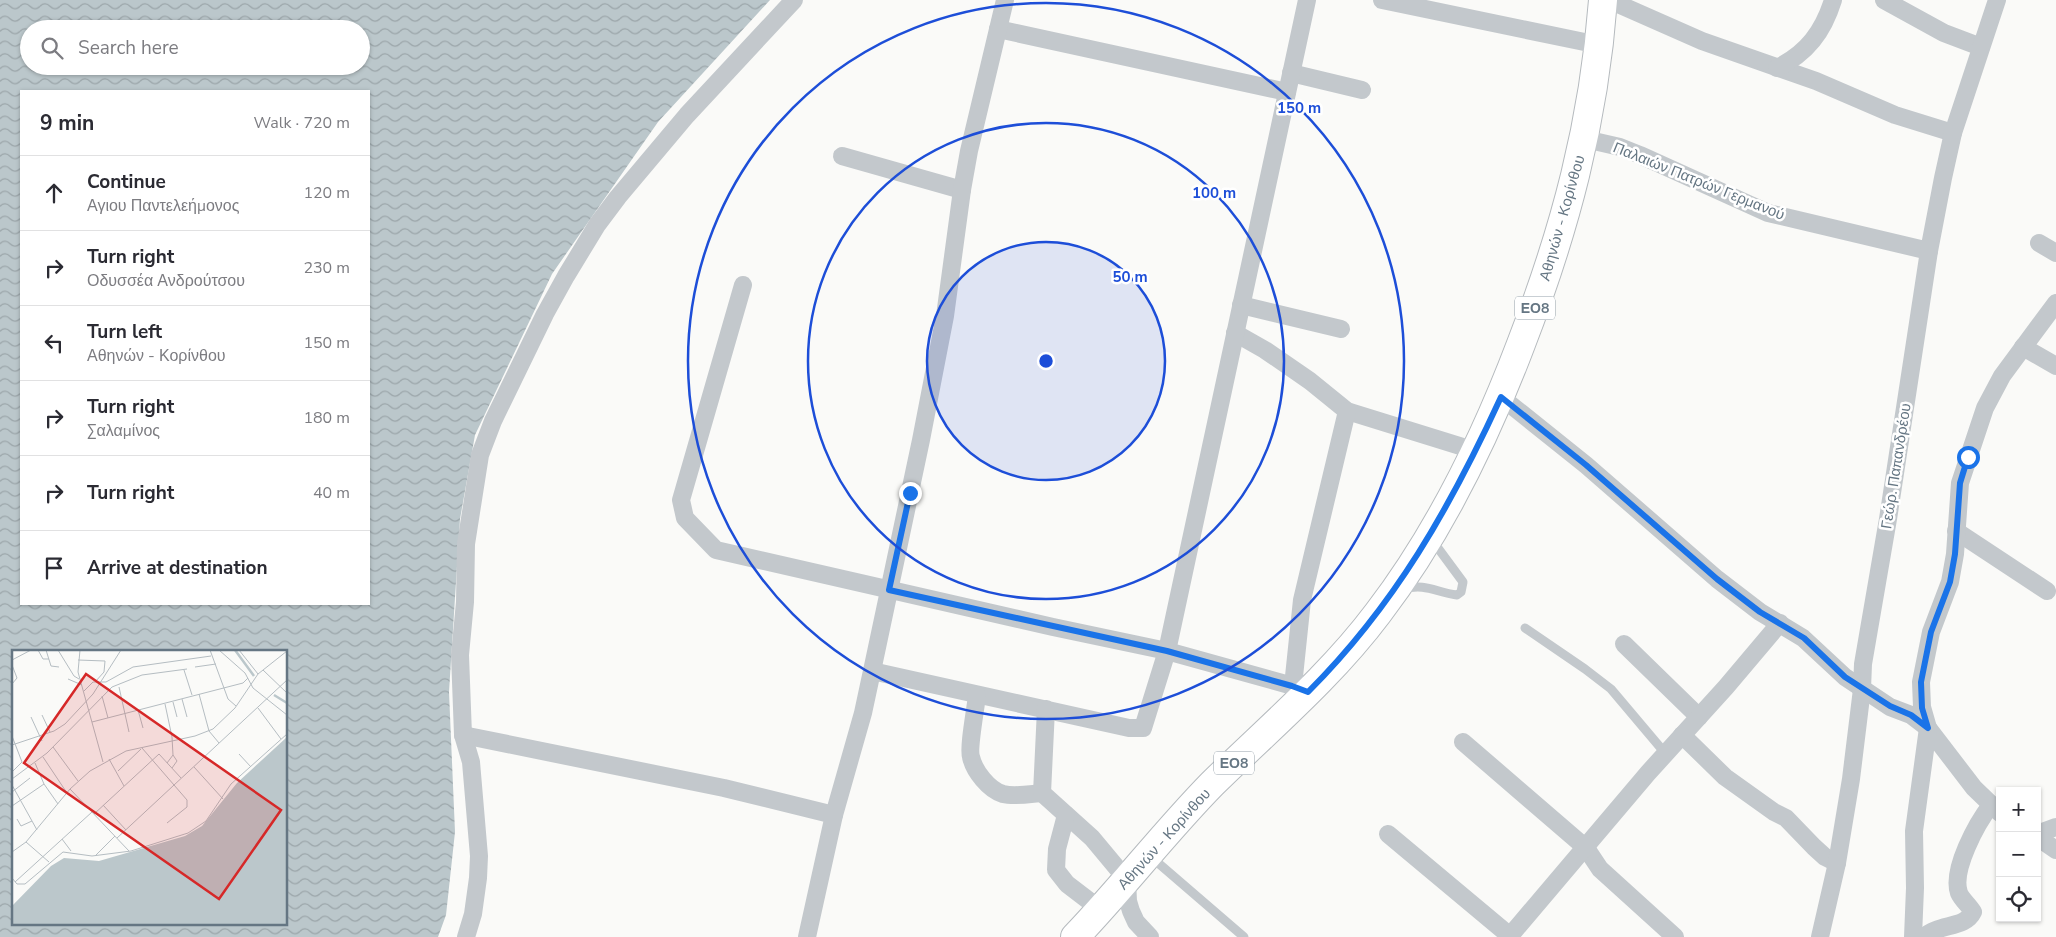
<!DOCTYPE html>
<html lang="en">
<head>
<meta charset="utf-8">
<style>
	body { margin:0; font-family:"Nunito Sans",sans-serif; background:#f2f2f3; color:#2b2b33 }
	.controls { position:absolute; right:15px; bottom:15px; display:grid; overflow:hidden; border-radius:0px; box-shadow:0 1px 4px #0004 }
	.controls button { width:45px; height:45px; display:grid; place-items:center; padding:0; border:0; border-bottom:1px solid #e1e1e2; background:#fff; color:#2b2b33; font:25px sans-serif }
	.stop { position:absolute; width:15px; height:15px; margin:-11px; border:4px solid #1a73e8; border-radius:50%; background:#fff }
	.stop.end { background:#1a73e8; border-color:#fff; box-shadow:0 1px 5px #0008 }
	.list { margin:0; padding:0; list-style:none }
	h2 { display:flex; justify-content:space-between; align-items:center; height:65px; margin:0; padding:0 20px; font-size:21px }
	h2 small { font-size:16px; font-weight:400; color:#7c7c81 }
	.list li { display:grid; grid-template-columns:32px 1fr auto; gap:15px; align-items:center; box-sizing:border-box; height:75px; padding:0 20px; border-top:1px solid #e1e1e2 }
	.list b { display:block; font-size:19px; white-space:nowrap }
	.list p { margin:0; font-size:16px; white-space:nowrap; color:#7c7c81 }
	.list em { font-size:16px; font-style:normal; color:#7c7c81 }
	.icon { flex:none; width:28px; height:28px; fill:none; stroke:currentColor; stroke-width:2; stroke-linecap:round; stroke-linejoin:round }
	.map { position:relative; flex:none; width:2056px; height:937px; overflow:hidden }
	.search { position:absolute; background:#fff; box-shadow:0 1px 4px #0004; left:20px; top:20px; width:350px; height:55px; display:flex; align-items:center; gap:12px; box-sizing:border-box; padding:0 18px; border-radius:28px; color:#7c7c81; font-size:19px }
	.panel { position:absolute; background:#fff; box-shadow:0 1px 4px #0004; left:20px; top:90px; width:350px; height:515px; border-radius:0px }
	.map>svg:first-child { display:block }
</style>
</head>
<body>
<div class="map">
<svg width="2056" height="937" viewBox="0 0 2056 937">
	<defs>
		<pattern id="water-waves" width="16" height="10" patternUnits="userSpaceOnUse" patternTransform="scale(1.25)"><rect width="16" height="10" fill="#bbc7cb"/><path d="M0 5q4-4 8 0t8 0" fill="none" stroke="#9ca6aa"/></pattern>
	</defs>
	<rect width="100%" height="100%" fill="#fafaf8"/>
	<path fill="url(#water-waves)" fill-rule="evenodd" d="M0,0h770l-112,122 -106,152 -77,161 -15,84 -11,173 6,140 -9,83 -8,22h-438zM29,29h332v37h-332zM21,91h348v513h-348zM14,651h272v272h-272z"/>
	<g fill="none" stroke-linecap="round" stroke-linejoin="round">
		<g stroke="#b5babe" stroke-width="30">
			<path id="primary" d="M1075,937c47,-49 89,-104 137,-153 57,-56 118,-107 166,-171 62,-81 107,-174 143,-269 44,-114 73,-222 82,-344"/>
		</g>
		<g stroke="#c3c8cc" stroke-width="9">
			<path d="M1403,589c23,-6 32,3 54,6l4,-3 2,-10 -31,-42"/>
			<path d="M1525,628l60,41 26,20 54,64"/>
			<path d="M1150,856l94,81"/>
		</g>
		<g stroke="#c3c8cc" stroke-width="18">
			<path d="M1382,0l217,45"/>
			<path d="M1609,0l93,41 114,40 79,34 58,18"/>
			<path d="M1884,0l60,33 37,14"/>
			<path d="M998,29l289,63"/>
			<path d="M1777,68c30,-15 46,-36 56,-68"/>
			<path d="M1291,73l71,17"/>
			<path d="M1585,139l35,8 20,8 128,58 161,38"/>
			<path d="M842,156l120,34"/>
			<path d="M2039,243l17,10"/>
			<path d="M743,285l-62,215 4,18 31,32 337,77 114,24 126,35 15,6"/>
			<path d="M1241,305l100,24"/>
			<path d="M1235,333l30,17 45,31 37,30 129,40"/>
			<path d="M2023,347l33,19"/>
			<path d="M1501,397l85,68 131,114 43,33 43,26 42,39 45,30 21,8 17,13 46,60 26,25"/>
			<path d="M1956,531l91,60"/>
			<path d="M1624,644l75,73"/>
			<path d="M872,671l257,57h14l24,-77 140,-651"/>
			<path d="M1293,686l9,-86 45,-189"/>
			<path d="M977,695c-1,12 -9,53 -6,62 3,14 18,33 32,37 12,3 27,0 39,-1"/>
			<path d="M1046,709l-4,84 50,45 35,42 1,21 3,10 5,11 14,15"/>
			<path d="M463,735l261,53 110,27"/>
			<path d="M1682,735l43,42 49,35 12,6 28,29 11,10 12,6"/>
			<path d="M1463,742l123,106 14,21 75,68"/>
			<path d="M1066,815l-9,34 -1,21 11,14 34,26"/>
			<path d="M1388,834l122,102"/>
			<path d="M2037,834l19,-7"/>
			<path d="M2037,837l19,13"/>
			<path d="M466,937l7,-23 5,-36 1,-22 -8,-94 -8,-27 -3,-80 5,-53 1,-58 14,-89 13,-34 52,-107 21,-38 31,-51 21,-28 69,-82 107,-115"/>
			<path d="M807,937l27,-122 29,-102 9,-42 49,-231 24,-124 17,-126 7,-39 36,-151"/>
			<path d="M1509,937l139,-164 78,-86 54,-64"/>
			<path d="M1820,937l17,-74 14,-84 11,-90 1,-25 25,-145 41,-268 14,-73 10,-45 44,-133"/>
			<path d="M1913,937l2,-49 -1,-57 14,-103 -6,-21 -1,-25 10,-50 19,-50 5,-28 5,-71 25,-75 17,-32 54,-73"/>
			<path d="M1924,937c15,-14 41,-8 49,-25 -4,-7 -11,-12 -14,-19 -8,-23 18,-70 32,-88"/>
		</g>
		<use href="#primary" stroke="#fff" stroke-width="28"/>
	</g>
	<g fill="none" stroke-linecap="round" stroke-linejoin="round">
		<path stroke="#1a73e8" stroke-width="6" d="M910,493l-21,97 278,61 125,35 16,6c87,-87 142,-184 193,-295l85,68 131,114 43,33 44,26 41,39 45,29 21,9 17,13 -6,-20 -1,-26 10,-50 19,-50 5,-28 5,-71 8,-26"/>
	</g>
	<circle cx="1046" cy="361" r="119" fill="#1d4ed8" fill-opacity=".12"/>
	<g fill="none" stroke="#1d4ed8" stroke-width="2.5">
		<circle cx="1046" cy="361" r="119"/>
		<circle cx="1046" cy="361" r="238"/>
		<circle cx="1046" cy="361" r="358"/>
	</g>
	<g text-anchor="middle" stroke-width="5" stroke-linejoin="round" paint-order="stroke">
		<g fill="#fff" stroke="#939fa8" stroke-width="1">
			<rect x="1515" y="296.5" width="40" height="23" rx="4"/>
			<rect x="1214" y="751.5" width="40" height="23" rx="4"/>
		</g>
		<g font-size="14" font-weight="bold" fill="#657683">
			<text x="1535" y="313">ΕΟ8</text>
			<text x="1234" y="768">ΕΟ8</text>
		</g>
		<g font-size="15" fill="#657683" stroke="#fff">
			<text transform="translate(1699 181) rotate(22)" y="5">Παλαιών Πατρών Γερμανού</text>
			<text transform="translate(1562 218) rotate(-74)" y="5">Αθηνών - Κορίνθου</text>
			<text transform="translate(1896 466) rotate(-81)" y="5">Γεώρ. Παπανδρέου</text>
			<text transform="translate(1164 839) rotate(-48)" y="5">Αθηνών - Κορίνθου</text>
		</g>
	</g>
	<g transform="translate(12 650)">
		<rect width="275" height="275" fill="#fafaf8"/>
		<path d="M275,87v188h-275v-19l39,-40 13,-8 35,3 86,-25 17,-10 35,-43z" fill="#bbc7cb"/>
		<path fill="none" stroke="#bbc7cb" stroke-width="2.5" d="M223,0l19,26M262,45l13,8"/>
		<path fill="none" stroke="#b5bdc2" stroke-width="1" d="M26,0l5,9h6M34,0l5,16 8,1M46,0l16,26 5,3M68,0l-2,22 25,90M198,0l18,49 8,7M207,0l26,23 8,15 34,27M227,0l19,24M0,10l19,-10M66,10l27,1 -1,11 -9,10M0,15l5,13 -5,6M183,17l21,-3M172,20l8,25M251,20l24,23M56,29l14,6M107,37l10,45M72,41l9,-9h13l27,-15 78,-11M187,44l10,37 10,12M90,46l6,22M170,49l5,18M161,52l4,15M153,54l7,33 1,18 -6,8M246,58l23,31M126,60l5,18M30,65l8,17M19,67l11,24M80,72l151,-39 5,-5M0,86l10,26 -10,10M0,95l42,-14 11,-7 28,-30 28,-44M41,97l25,34M130,98l45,52v7l-20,16M227,104l12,13M31,107l24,36M97,109l15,27M182,117l29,32M160,118l5,-7 -4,-6M106,121l23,-22M0,129l35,-26 65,-66 30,-12 45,-6M32,134l14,20M0,135l25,45M58,139l59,62M0,142l18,-14M91,155l23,25M0,156l32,-22 -9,-21M82,164l65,-60 22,24M5,169l4,7 11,-5M105,188l170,-158M50,189l9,12M14,192l23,20M0,202l14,-10 44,-53 20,-18 36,-20 69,-15 18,-7 22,-21 23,-34 29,-23M83,206l20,-20M0,228l5,6h8l38,-32 29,4 39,-5 57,-18 18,-12 25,-37 56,-50M3,232l77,-70"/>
		<path fill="#d62828" fill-opacity="0.15" stroke="#d62828" stroke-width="2.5" d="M74,24l195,136 -62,89 -195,-136z"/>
		<rect width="275" height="275" fill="none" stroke="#657683" stroke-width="2.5"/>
	</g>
	<circle cx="1046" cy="361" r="8" fill="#1d4ed8" stroke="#fff" stroke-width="2.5"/>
	<g font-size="15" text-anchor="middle" font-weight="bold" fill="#1d4ed8" stroke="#fff" stroke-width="5" stroke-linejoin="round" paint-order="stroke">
		<text x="1299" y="113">150 m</text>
		<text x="1214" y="198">100 m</text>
		<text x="1130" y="282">50 m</text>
	</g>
</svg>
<div class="controls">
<button>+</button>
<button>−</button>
<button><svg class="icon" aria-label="locate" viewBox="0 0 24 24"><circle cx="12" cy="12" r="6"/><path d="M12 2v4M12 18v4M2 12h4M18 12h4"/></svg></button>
</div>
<div class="stop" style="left:1968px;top:457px"></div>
<div class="stop end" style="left:910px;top:493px"></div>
<div class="search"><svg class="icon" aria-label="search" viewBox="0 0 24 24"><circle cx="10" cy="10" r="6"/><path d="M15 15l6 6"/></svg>Search here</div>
<section class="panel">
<h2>9 min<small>Walk · 720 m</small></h2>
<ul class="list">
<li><svg class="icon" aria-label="ahead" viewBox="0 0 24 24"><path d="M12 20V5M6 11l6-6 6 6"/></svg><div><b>Continue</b><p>Αγιου Παντελεήμονος</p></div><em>120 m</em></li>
<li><svg class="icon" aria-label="right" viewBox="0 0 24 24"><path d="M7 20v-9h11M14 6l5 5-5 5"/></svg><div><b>Turn right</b><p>Οδυσσέα Ανδρούτσου</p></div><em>230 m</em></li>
<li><svg class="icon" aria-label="left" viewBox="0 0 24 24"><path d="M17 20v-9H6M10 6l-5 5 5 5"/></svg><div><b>Turn left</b><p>Αθηνών - Κορίνθου</p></div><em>150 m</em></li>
<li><svg class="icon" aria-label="right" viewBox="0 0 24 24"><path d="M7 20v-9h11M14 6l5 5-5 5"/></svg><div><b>Turn right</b><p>Σαλαμίνος</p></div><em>180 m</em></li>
<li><svg class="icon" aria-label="right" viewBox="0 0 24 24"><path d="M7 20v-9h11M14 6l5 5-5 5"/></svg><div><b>Turn right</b></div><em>40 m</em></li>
<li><svg class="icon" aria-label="arrive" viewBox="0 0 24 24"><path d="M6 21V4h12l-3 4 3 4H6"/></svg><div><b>Arrive at destination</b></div></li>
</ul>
</section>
</div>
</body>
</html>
